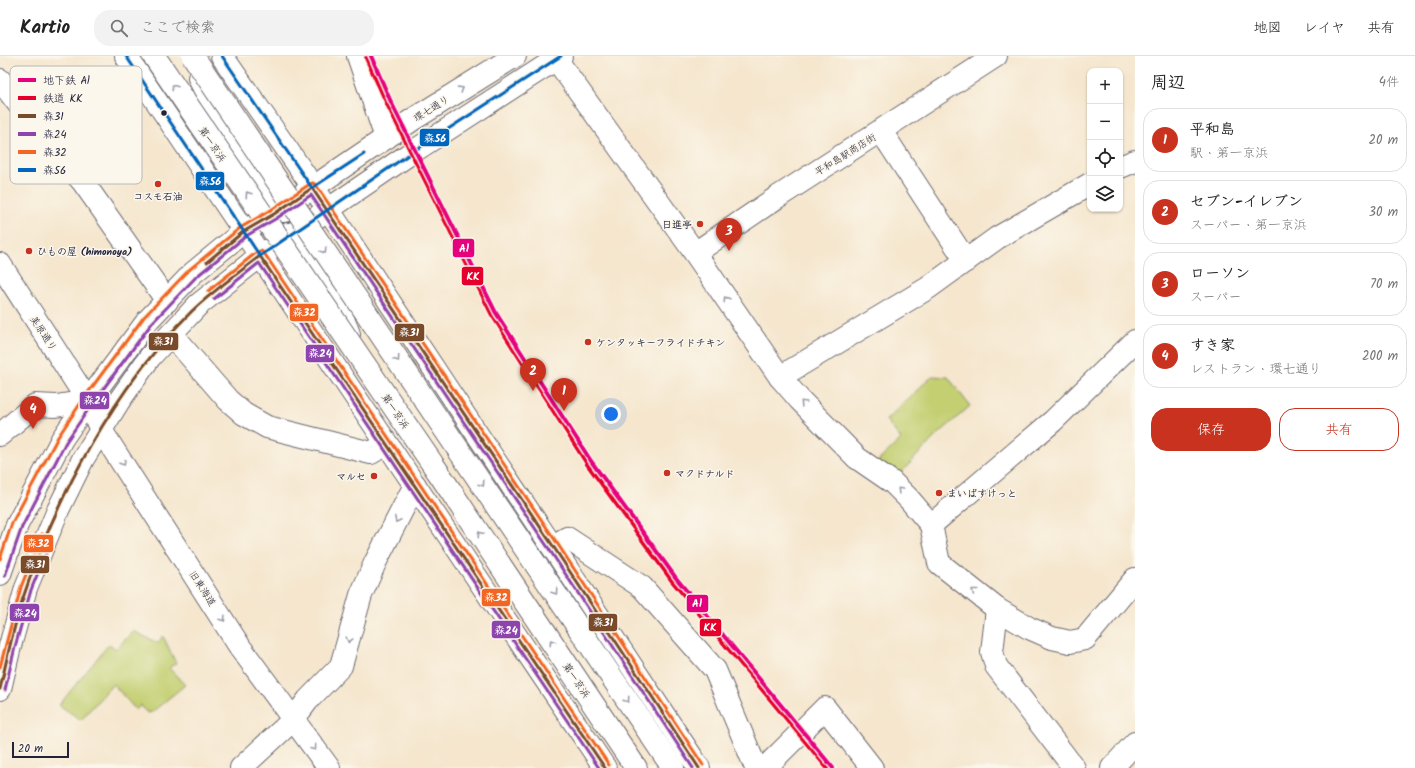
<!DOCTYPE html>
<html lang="ja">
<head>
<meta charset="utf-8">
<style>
	body { margin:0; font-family:Kalam,"Klee One",sans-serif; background:#f2f2f2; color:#222 }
	.controls { position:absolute; right:12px; top:12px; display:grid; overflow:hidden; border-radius:8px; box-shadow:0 1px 3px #0004 }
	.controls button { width:36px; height:36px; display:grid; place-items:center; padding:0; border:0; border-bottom:1px solid #e0e0e0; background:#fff; color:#222; font:20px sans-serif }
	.scale { position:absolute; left:12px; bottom:10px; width:57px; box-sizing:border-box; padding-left:4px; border:2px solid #22223b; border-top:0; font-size:11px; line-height:14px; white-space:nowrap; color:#22223b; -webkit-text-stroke:3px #fbf7ec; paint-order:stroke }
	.you { position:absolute; left:611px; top:358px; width:14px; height:14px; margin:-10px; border:3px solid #fff; border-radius:50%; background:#1a73e8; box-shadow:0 0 0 6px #1a73e833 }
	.badge { display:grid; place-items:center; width:26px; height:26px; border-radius:50%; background:#c8321e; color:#fff; font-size:13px; font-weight:700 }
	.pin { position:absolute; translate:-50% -33px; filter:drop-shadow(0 1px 2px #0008) }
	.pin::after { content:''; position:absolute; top:21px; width:14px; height:12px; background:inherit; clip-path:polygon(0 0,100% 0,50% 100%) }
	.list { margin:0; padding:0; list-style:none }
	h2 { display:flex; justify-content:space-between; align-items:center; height:52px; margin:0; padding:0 16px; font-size:17px }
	h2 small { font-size:13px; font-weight:400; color:#767676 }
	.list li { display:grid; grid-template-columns:26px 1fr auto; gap:12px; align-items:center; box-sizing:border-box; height:64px; margin:0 8px 8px; padding:0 8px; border:1px solid #e0e0e0; border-radius:16px }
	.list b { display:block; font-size:15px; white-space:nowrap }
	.list p { margin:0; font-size:13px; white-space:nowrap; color:#767676 }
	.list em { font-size:13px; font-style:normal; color:#767676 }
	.actions { display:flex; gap:8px; padding:12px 16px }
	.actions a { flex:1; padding:9px 0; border:1px solid #c8321e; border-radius:16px; text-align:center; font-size:14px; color:#c8321e }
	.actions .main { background:#c8321e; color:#fff }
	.icon { flex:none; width:22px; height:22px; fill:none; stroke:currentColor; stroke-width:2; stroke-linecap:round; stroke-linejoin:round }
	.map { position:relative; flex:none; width:1135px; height:712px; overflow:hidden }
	header { display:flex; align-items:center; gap:24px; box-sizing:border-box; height:56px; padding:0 20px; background:#fff; border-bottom:1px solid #e0e0e0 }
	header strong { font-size:19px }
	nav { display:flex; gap:22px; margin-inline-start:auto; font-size:14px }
	.search { width:280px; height:36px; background:#f2f2f2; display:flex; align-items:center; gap:10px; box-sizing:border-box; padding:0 14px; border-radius:16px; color:#767676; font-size:15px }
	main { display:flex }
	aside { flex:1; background:#fff }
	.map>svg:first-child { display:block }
</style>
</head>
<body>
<header>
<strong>Kartio</strong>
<div class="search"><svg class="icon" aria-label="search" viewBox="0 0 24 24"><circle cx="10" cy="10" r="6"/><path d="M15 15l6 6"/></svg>ここで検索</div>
<nav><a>地図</a><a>レイヤ</a><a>共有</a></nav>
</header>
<main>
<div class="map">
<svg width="1135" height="712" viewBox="0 0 1135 712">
	<rect width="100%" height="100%" fill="#fbf7ec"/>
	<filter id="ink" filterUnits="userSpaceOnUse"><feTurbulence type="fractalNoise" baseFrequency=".025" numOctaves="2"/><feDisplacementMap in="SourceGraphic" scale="8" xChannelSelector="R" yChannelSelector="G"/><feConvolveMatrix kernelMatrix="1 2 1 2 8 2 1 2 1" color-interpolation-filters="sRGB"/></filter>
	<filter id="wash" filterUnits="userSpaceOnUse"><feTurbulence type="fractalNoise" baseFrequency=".012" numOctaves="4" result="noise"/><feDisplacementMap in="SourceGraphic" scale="16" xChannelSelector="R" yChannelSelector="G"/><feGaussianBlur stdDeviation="0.9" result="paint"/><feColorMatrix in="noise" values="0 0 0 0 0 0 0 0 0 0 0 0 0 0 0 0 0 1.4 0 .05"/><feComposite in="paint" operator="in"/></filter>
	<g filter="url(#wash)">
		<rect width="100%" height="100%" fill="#f5e6cd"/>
		<g fill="#c3cf71" stroke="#727856">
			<path d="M932,320l16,1 22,29 -36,32 -42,44 -21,-14 30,-29 -15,-19z"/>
			<path d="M133,575l25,12 5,-7 13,27 -7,5 16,17 -33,27 -5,1 -6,-8 -5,5 -23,-26 -32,36 -22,-15 50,-61 7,5z"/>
		</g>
	</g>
	<g filter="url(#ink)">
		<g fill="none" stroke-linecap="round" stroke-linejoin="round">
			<g stroke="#6c676e" stroke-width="24">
				<g id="minor">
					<path d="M358,0l28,82"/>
					<path d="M556,3l139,194 85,124 19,22 58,59 35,24 17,17 22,26 8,38 58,46 32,19 23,10 18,4 15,-3 50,-60"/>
					<path d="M0,24l51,66 32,36 84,119"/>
					<path d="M881,75l85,130"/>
					<path d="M1120,111l15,-6"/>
					<path d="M695,197l81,-55 220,-142"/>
					<path d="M0,208l88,137 13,29 139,217 89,121"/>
					<path d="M171,278l57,66 16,14 23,13 104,26 15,-9"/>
					<path d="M780,321l148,-89 69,-50 93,-54"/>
					<path d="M0,379l35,-30 21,1 32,-5"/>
					<path d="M931,469l122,-104 82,-80"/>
					<path d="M553,490l14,-8 75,49 73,83 41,98"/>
					<path d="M997,553l-5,43 4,14 78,102"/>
					<path d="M241,712l52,-48 15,-20 33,-34 20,-71 14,-32 40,-78"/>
					<path d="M765,712l60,-60 47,60"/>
					<path d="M1112,712l23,-25"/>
				</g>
			</g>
			<g stroke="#6c676e" stroke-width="24">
				<g id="major">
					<path d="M0,518l17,-49 45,-86 26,-38 60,-81 45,-47 50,-41 31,-18 138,-94 103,-64"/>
					<path d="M0,633l10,-43 16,-58 32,-78 25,-51 36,-58 31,-44 21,-23 27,-29 62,-49 151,-103 150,-97"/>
				</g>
			</g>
			<g stroke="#6c676e" stroke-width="24">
				<g id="highway">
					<path d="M126,0l479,712"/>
					<path d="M222,0c36,52 73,104 108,156 122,186 247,370 369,556"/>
					<path d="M199,22l17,34 68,99"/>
					<path d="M288,178l47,64 14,36"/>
					<path d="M460,396l213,316"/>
					<path d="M436,413l200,299"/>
				</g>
			</g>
			<use href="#minor" stroke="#fff" stroke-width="22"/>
			<use href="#major" stroke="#fff" stroke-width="22"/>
			<use href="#highway" stroke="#fff" stroke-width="22"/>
			<g stroke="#6c676e" stroke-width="24" stroke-linecap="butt">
				<g id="highway-bridge">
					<path d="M154,0l282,413"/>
					<path d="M193,0l267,396"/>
				</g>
			</g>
			<use href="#highway-bridge" stroke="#fff" stroke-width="22"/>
			<g stroke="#fbf7ec" stroke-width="6">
				<g id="bus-1">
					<path d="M312,132l241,358 146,222"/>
					<path d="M260,200l345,512"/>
					<path d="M207,206l36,-30 31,-18 38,-26"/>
					<path d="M0,633c7,-30 13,-61 23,-91 33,-101 92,-211 169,-287 21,-20 45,-37 68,-55"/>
				</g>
			</g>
			<g stroke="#fbf7ec" stroke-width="6">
				<g id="bus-2">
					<path d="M214,243l45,-36 340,505"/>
					<path d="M5,520l17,-49 44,-85 26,-38 60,-81 44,-46 50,-41 31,-18 34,-23 238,354 144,219"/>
					<path d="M5,634l10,-43 16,-57 21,-52"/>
				</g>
			</g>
			<g stroke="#fbf7ec" stroke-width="6">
				<g id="bus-3">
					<path d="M208,235l49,-39 4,-1 3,2 345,512"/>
					<path d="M0,503l12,-36 46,-86 26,-39 60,-81 45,-47 51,-42 31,-18 39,-26 3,-1 3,2 241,358 146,222"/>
					<path d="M0,611l21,-80 21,-53"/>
				</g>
			</g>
			<g stroke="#fbf7ec" stroke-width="6">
				<g id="bus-4">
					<path d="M126,0l134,200 151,-103 150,-97"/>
					<path d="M222,0l90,132 52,-34"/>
				</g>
			</g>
			<use href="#bus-1" stroke="#7a4b2a" stroke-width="3"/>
			<use href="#bus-2" stroke="#8e44ad" stroke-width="3"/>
			<use href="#bus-3" stroke="#f26522" stroke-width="3"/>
			<use href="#bus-4" stroke="#0065bd" stroke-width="3"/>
			<g stroke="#fbf7ec" stroke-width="7">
				<path id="rail-1" d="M366,2l21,46 105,211 95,149 85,117 155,187"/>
			</g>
			<use href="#rail-1" stroke="#e4002b" stroke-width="4"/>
			<g stroke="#fbf7ec" stroke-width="7">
				<path id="metro-1" d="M371,0l20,46 105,211 95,148 85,117 157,190"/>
			</g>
			<use href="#metro-1" stroke="#e5007d" stroke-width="4"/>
		</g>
		<defs><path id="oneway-chevron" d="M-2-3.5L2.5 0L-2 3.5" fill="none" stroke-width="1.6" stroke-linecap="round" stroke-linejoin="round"/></defs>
		<g stroke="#9c9ca7">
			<use href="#oneway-chevron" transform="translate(174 31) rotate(-124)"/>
			<use href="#oneway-chevron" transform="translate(461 33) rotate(-32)"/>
			<use href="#oneway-chevron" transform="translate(248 138) rotate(-124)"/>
			<use href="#oneway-chevron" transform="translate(324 195) rotate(56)"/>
			<use href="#oneway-chevron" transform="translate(726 243) rotate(-124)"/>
			<use href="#oneway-chevron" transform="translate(397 303) rotate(56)"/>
			<use href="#oneway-chevron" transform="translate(803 347) rotate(-134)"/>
			<use href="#oneway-chevron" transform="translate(123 407) rotate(58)"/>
			<use href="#oneway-chevron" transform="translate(482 428) rotate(56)"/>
			<use href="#oneway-chevron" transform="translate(900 434) rotate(-135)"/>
			<use href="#oneway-chevron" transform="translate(397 464) rotate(117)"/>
			<use href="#oneway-chevron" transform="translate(480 478) rotate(-124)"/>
			<use href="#oneway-chevron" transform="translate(974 535) rotate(-142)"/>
			<use href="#oneway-chevron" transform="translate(555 536) rotate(56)"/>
			<use href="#oneway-chevron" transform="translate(223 563) rotate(57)"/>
			<use href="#oneway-chevron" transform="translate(349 584) rotate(105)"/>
			<use href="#oneway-chevron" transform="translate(552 586) rotate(-124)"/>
			<use href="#oneway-chevron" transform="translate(627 644) rotate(56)"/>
			<use href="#oneway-chevron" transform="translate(314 692) rotate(53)"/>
		</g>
	</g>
	<circle fill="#22223b" stroke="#fbf7ec" stroke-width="1.5" cx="164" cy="57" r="3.5"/>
	<g fill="#c8321e" stroke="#fbf7ec" stroke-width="1.5">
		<circle cx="158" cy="128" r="4"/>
		<circle cx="700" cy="168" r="4"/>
		<circle cx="29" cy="195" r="4"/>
		<circle cx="588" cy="286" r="4"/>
		<circle cx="667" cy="417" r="4"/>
		<circle cx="374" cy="420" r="4"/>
		<circle cx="939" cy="437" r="4"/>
	</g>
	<g text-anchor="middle" stroke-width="3" stroke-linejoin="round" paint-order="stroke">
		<g font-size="10" fill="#22223b" stroke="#fbf7ec">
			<text transform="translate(431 52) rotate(-32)" y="4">環七通り</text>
			<text transform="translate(213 88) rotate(56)" y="4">第一京浜</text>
			<text transform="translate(845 98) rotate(-32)" y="4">平和島駅商店街</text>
			<text transform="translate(44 277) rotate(57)" y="4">美原通り</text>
			<text transform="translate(396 355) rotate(56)" y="4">第一京浜</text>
			<text transform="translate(203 532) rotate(57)" y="4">旧東海道</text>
			<text transform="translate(577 624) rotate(56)" y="4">第一京浜</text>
		</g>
		<g font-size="10" font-weight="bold" fill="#22223b" stroke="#fbf7ec" text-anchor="start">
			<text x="158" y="144" text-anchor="middle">コスモ石油</text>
			<text x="692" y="172" text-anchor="end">日進亭</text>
			<text x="37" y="199">ひもの屋 (himonoya)</text>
			<text x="596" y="290">ケンタッキーフライドチキン</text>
			<text x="675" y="421">マクドナルド</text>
			<text x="366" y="424" text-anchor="end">マルセ</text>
			<text x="947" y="441">まいばすけっと</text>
		</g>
	</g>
	<rect x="10" y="10" width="132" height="118" rx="6" fill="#fbf7ec" stroke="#bab7b7" stroke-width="1"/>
	<rect x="18" y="22" width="18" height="4" fill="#e5007d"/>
	<rect x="18" y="40" width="18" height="4" fill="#e4002b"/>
	<rect x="18" y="58" width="18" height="4" fill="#7a4b2a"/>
	<rect x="18" y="76" width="18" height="4" fill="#8e44ad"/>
	<rect x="18" y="94" width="18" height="4" fill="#f26522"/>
	<rect x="18" y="112" width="18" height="4" fill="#0065bd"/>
	<g font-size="11" fill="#22223b">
		<text x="43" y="28">地下鉄 Al</text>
		<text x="43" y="46">鉄道 KK</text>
		<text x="43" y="64">森31</text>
		<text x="43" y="82">森24</text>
		<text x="43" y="100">森32</text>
		<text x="43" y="118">森56</text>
	</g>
	<g stroke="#fbf7ec" stroke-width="1.5">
		<rect x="419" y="72" width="31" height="19" rx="4" fill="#0065bd"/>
		<rect x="195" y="115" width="30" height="20" rx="4" fill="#0065bd"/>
		<rect x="452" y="182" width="23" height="20" rx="4" fill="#e5007d"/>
		<rect x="461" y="210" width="23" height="20" rx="4" fill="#e4002b"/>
		<rect x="289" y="247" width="30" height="19" rx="4" fill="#f26522"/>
		<rect x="394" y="267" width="31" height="19" rx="4" fill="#7a4b2a"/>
		<rect x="148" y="276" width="31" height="19" rx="4" fill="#7a4b2a"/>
		<rect x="305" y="288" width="30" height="19" rx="4" fill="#8e44ad"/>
		<rect x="79" y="335" width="31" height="19" rx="4" fill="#8e44ad"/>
		<rect x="23" y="478" width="31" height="19" rx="4" fill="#f26522"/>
		<rect x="20" y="499" width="30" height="19" rx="4" fill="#7a4b2a"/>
		<rect x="481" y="532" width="30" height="19" rx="4" fill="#f26522"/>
		<rect x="686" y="538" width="23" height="19" rx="4" fill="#e5007d"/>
		<rect x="9" y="547" width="31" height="19" rx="4" fill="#8e44ad"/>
		<rect x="588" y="557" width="30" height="19" rx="4" fill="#7a4b2a"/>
		<rect x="699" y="562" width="23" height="19" rx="4" fill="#e4002b"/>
		<rect x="491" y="564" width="30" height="19" rx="4" fill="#8e44ad"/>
	</g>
	<g font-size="11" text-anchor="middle" font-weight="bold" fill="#fff">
		<text x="435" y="86">森56</text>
		<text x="210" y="129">森56</text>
		<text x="464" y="196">Al</text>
		<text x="473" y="224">KK</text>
		<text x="304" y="260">森32</text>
		<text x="409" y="280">森31</text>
		<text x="163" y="289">森31</text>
		<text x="320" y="301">森24</text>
		<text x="95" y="348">森24</text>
		<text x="38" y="491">森32</text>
		<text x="35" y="512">森31</text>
		<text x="496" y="545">森32</text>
		<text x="697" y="551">Al</text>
		<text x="25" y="561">森24</text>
		<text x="603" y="570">森31</text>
		<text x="710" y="575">KK</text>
		<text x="506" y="578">森24</text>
	</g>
</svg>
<div class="controls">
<button>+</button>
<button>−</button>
<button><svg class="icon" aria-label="locate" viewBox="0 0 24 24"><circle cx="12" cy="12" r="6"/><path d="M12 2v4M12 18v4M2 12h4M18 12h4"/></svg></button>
<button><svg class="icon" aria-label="layers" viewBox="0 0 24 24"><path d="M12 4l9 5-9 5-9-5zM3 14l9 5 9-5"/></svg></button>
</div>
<div class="scale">20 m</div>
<div class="you"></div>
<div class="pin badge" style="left:564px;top:355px">1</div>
<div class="pin badge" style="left:533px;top:335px">2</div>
<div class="pin badge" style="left:729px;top:195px">3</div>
<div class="pin badge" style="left:33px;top:373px">4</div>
</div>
<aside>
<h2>周辺<small>4件</small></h2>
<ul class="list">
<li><span class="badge">1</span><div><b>平和島</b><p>駅 · 第一京浜</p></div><em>20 m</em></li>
<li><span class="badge">2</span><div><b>セブン-イレブン</b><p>スーパー · 第一京浜</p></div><em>30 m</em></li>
<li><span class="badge">3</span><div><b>ローソン</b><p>スーパー</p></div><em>70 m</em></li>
<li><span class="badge">4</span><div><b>すき家</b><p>レストラン · 環七通り</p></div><em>200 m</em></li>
</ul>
<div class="actions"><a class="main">保存</a><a>共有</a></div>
</aside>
</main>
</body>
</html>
